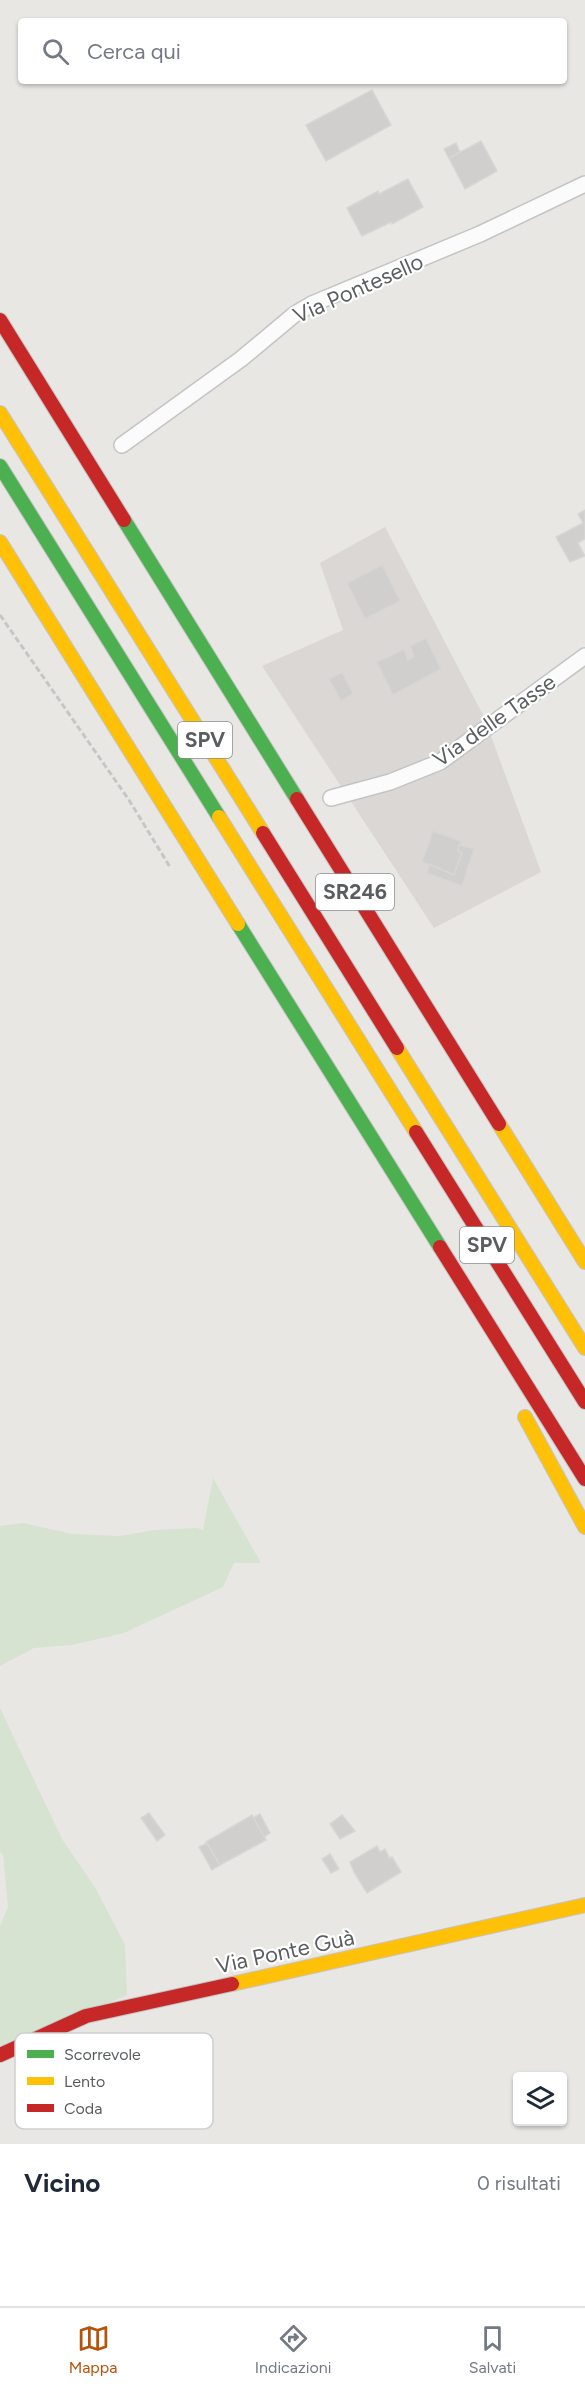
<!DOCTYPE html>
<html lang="it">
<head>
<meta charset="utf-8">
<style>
	body { margin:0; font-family:Figtree,sans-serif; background:#f6f6f7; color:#1f2937 }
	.controls { position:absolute; right:18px; bottom:18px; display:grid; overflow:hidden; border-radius:6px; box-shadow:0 2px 4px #0004 }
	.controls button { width:54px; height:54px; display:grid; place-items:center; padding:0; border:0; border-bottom:2px solid #e0e1e3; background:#fff; color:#1f2937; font:30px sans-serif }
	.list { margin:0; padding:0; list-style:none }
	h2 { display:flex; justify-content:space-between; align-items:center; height:78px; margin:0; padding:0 24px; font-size:26px }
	h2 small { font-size:20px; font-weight:400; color:#747a83 }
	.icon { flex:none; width:33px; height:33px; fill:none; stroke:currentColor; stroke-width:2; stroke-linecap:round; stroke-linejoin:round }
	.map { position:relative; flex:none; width:585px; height:2144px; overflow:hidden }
	.search { position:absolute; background:#fff; box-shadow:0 2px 4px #0004; left:18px; right:18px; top:18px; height:66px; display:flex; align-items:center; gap:15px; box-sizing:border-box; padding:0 21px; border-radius:6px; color:#747a83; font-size:22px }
	.sheet { height:162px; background:#fff }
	nav { display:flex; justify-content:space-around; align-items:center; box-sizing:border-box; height:84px; border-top:2px solid #e0e1e3; background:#fff; font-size:16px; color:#747a83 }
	nav a { display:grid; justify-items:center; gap:3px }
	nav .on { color:#b45309 }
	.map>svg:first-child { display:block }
</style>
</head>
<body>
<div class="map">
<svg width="585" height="2144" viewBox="0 0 585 2144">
	<rect width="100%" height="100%" fill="#e9e7e4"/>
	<path fill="#dad7d5" d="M385,527l99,190 57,155 -107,56 -172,-262 81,-36 -23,-67z"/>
	<g fill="#d6e3d1">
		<path d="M213,1478l48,85h-27l-11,24 -99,46 -52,12 -38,3 -34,18v-140l23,-3 49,11 48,2 35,-6 42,-2 6,2z"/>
		<path d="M0,1708l62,131 34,50 29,56 2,50 -127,54v-123l8,-19 -5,-52 -3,-4z"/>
	</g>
	<g fill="#d0cfcd" stroke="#d8d6d4" stroke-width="1.5">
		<path d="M372,90l19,35 -65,36 -20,-36z"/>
		<path d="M481,141l16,30 -32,18 -16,-31z"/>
		<path d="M456,143l4,9 -11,6 -5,-9z"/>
		<path d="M408,179l15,28 -31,17 -1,-2 -29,14 -15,-28 31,-17 1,3z"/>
		<path d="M585,510v29l-7,4 7,13 -15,6 -14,-25 27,-14 -5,-9z"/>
		<path d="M382,565l18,36 -35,18 -18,-36z"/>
		<path d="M426,638l15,31 -48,26 -16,-33 27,-13 4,11 6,-3 -4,-11z"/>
		<path d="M342,672l11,22 -12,7 -12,-22z"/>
		<path d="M433,831l28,10 -3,10 4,2 -8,22 -32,-13z"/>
		<path d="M459,845l15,4 -12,37 -35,-13 2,-9 25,11 8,-22 -4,-2z"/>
		<path d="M149,1813l16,22 -8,6 -16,-23z"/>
		<path d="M260,1814l10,19 -6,4 -11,-19z"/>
		<path d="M252,1815l14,25 -46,25 -14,-23z"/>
		<path d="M342,1815l13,16 -15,8 -10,-15z"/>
		<path d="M207,1843l13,22 -8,5 -13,-23z"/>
		<path d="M377,1846l3,6 5,-3 4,9 3,-1 9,15 -34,21 -13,-21 -4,-10z"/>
		<path d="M330,1854l9,15 -8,4 -9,-14z"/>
	</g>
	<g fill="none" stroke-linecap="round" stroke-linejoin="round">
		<g stroke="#c3c4c3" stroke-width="18">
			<g id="street">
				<path d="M122,445l119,-86 54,-45 17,-10 168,-70 105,-50"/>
				<path d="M331,798l59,-16 50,-20 145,-106"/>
			</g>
		</g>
		<g stroke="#c4c4c4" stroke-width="16">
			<g id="fast">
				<path d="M0,466l219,351"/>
				<path d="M124,520l173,279"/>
				<path d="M238,924l202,323"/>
			</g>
		</g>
		<g stroke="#c4c4c4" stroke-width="16">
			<g id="slow">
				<path d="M0,413l263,420"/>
				<path d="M0,542l238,382"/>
				<path d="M219,817l197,315"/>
				<path d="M397,1048l188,300"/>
				<path d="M499,1124l86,138"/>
				<path d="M525,1417l60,110"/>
				<path d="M232,1984l353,-79"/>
			</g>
		</g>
		<g stroke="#c4c4c4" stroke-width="16">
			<g id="jam">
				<path d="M0,320l124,200"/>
				<path d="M297,799l202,325"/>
				<path d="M263,833l134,215"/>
				<path d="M416,1132l169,270"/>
				<path d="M440,1247l145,232"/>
				<path d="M0,2055l86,-39 146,-32"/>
			</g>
		</g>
		<path stroke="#c3c8c5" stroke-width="3" stroke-dasharray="6 3" stroke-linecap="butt" d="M0,615l129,185 41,67"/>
		<use href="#street" stroke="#fcfbfb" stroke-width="15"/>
		<use href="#fast" stroke="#4caf50" stroke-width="14"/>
		<use href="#slow" stroke="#ffc107" stroke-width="14"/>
		<use href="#jam" stroke="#c62828" stroke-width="14"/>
	</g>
	<g text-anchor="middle" stroke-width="4.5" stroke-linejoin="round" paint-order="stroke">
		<g fill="#fff" stroke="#8c8e90" stroke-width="1.5">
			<rect x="178" y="722" width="54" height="36" rx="4.5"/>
			<rect x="316" y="874" width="78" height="36" rx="4.5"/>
			<rect x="460" y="1227" width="54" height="36" rx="4.5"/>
		</g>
		<g font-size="21" font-weight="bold" fill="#5a5e60">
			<text x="205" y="747">SPV</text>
			<text x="355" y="899">SR246</text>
			<text x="487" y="1252">SPV</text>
		</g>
		<g font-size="22" fill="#5a5e60" stroke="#fff">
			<text transform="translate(358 288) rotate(-24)" y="8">Via Pontesello</text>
			<text transform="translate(494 720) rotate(-35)" y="8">Via delle Tasse</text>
			<text transform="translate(285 1951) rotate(-12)" y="8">Via Ponte Guà</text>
		</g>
	</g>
	<rect x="15" y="2033" width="198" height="96" rx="9" fill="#fff" stroke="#cecfcf" stroke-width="1.5"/>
	<rect x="27" y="2050" width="27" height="8" fill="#4caf50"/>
	<rect x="27" y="2077" width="27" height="8" fill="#ffc107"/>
	<rect x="27" y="2104" width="27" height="8" fill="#c62828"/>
	<g font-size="16" fill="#5a5e60">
		<text x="64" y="2060">Scorrevole</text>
		<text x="64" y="2087">Lento</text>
		<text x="64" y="2114">Coda</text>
	</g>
</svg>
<div class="controls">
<button><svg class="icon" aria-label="layers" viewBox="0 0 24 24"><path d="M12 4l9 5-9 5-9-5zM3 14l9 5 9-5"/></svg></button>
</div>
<div class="search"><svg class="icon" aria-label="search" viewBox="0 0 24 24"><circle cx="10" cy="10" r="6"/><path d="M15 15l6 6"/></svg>Cerca qui</div>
</div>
<section class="sheet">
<h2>Vicino<small>0 risultati</small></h2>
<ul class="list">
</ul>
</section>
<nav>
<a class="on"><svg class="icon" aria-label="map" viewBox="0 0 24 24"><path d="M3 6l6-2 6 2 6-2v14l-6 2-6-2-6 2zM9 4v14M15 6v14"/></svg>Mappa</a>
<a><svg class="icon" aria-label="directions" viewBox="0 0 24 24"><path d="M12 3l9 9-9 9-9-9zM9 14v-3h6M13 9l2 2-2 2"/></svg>Indicazioni</a>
<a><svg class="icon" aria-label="saved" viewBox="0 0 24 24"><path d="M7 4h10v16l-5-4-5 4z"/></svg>Salvati</a>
</nav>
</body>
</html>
